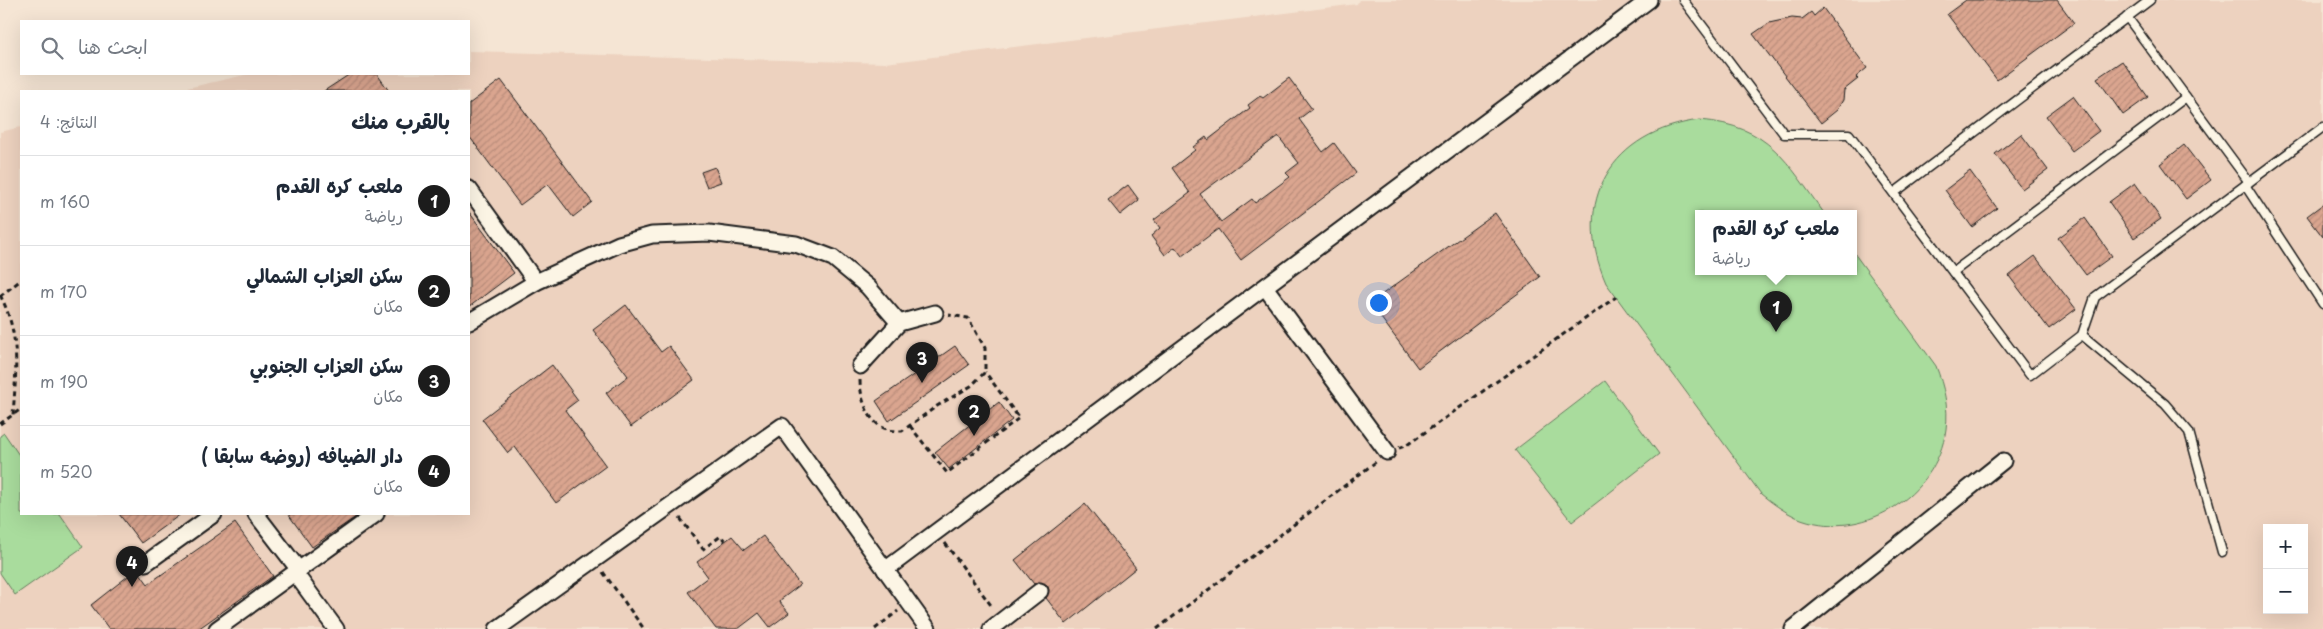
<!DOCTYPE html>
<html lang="ar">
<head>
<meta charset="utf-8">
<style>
	body { margin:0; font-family:"Playpen Sans","Playpen Sans Arabic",sans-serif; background:#f2f2f3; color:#1f2937; direction:rtl }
	.controls { position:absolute; right:15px; bottom:15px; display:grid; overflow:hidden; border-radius:0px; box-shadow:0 5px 20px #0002 }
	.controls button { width:45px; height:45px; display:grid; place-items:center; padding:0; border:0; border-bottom:1px solid #e0e1e3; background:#fff; color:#1f2937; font:25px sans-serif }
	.you { position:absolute; left:1378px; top:302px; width:18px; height:18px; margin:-12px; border:4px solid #fff; border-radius:50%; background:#1a73e8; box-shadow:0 0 0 8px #1a73e833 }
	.badge { display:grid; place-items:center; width:32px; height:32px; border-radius:50%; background:#1c1c1c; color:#fff; font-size:16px; font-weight:700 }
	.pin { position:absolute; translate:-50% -41px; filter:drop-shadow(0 1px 2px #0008) }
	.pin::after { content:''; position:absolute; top:26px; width:18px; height:15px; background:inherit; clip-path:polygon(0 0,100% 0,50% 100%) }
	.popup { position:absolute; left:1695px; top:210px; width:162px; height:65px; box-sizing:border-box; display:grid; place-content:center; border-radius:0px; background:#fff; filter:drop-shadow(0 1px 4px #0005); font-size:16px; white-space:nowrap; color:#747a83 }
	.popup b { font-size:19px; color:#1f2937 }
	.popup::after { content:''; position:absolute; left:50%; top:100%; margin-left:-10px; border:10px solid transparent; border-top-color:#fff }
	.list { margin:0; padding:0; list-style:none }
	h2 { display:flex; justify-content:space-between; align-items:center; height:65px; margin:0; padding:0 20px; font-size:21px }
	h2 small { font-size:16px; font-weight:400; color:#747a83 }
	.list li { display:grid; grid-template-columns:32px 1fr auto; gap:15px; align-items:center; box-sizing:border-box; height:90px; padding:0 20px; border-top:1px solid #e0e1e3 }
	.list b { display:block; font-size:19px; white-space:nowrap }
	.list p { margin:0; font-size:16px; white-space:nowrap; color:#747a83 }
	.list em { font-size:16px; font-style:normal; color:#747a83 }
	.icon { flex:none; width:28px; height:28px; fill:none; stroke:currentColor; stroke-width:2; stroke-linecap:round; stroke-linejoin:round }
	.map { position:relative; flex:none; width:2323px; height:629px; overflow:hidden; direction:ltr }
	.search { position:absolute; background:#fff; box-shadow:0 5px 20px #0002; left:20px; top:20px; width:450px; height:55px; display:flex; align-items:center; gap:12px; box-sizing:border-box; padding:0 18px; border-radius:0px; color:#747a83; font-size:19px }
	.panel { position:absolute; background:#fff; box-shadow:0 5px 20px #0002; left:20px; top:90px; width:450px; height:425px; border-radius:0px; direction:rtl }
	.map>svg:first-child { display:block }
</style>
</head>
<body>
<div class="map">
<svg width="2323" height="629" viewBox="0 0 2323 629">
	<defs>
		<pattern id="building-hatch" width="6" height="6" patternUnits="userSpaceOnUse" patternTransform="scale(1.25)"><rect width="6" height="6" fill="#daa58f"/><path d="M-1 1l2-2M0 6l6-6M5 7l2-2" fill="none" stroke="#ba8d7b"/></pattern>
	</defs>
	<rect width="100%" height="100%" fill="#f5e5d4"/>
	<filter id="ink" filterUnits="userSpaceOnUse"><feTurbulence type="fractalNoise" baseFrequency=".02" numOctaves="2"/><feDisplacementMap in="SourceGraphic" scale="10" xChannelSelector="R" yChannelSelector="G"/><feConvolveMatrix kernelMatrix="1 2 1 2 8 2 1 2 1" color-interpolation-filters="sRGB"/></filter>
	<g filter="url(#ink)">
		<path fill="#edd2bf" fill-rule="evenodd" d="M1359,0h964v629h-2323v-497l21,-5v387h448v-423h-295l75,-17h220v-23l416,12 472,-59zM1698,213h156v58h-156zM2267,528h37v82h-37z"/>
		<g fill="#a9dc9d" stroke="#627c5c">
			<path d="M1700,120c70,6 86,41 124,93h-126v58h156v-18l82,113c8,21 13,41 10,63 -9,68 -86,115 -150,88 -13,-6 -24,-14 -35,-23l-155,-211c-36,-82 6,-152 94,-163z"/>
			<path d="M1605,381l54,73 -87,68 -57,-72z"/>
			<path d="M4,433l17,25v56h39l23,33 -68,48 -15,-22v-137z"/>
		</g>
		<g fill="url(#building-hatch)" stroke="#1c1c1c" fill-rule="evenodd">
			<path d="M1966,0h91l17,23 -77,57 -50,-66z"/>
			<path d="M1823,8l44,60 -11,9 2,2 -14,11 -1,10 -6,10 -16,13 -68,-89 16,-11 23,-5 10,1 9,-7 3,4z"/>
			<path d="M2122,61l26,36 -25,18 -26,-37z"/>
			<path d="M350,74h27l12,17h-65z"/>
			<path d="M1289,78l23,31 -13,10 24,33 11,-9 22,30 -115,87 -23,-31 -36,27 -7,-9 -10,8 -14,-19 9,-8 -6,-8 36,-27 -18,-25 23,-18 -2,-3 13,-10 2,3 42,-32 -2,-3 12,-9 3,2zM1278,136l21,27 -13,10 4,4 -35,26 -3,-4 -31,23 -21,-28z"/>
			<path d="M501,80l91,122 -19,15 -25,-33 -28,21 -51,-69v-32z"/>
			<path d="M2073,96l26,35 -27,20 -26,-35z"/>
			<path d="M2021,134l27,36 -26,19 -27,-35z"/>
			<path d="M2184,145l27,35 -25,19 -26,-35z"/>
			<path d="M715,167l6,15 -14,5 -6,-15z"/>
			<path d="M1970,171l27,37 -25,19 -27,-37z"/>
			<path d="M2135,183l26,36 -27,19 -25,-36z"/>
			<path d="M1128,185l11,15 -19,15 -12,-15z"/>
			<path d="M2323,204v33l-16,-21z"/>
			<path d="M469,212l45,61 -45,34z"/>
			<path d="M1495,213l45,64 -122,91 -48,-65z"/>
			<path d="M2085,218l27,38 -26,19 -28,-37z"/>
			<path d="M2035,256l41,53 -27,20 -40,-53z"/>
			<path d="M626,305l35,47 8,-6 25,34 -63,47 -25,-34 22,-17 -35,-46z"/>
			<path d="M955,346l14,19 -80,56 -13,-20z"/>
			<path d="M552,365l26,35 -13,10 41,56 -50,37 -41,-56 -7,6 -26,-34z"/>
			<path d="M999,402l13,18 -63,49 -14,-17z"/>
			<path d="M1085,504l51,64 -70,56 -20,-26 3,-8 -2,-5 -8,-3 -5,2 -19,-24z"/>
			<path d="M119,514h62l-40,29z"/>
			<path d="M288,514h72l-48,33z"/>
			<path d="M235,523l38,53 -75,53h-89l-18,-24 46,-36 11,15z"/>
			<path d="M732,536l12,14 19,-14 37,49 -21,16 10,12 -19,14 -11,-14 -21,16h-22l-28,-37 20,-15 -11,-15z"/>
		</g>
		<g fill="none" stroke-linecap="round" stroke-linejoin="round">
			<g stroke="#1c1c1c" stroke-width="11">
				<g id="lane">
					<path d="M1683,0l101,134h65l181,241 52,-40 13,-38 228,-170"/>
					<path d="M2127,17l122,165"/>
					<path d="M2245,185l78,119"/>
					<path d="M1894,193l256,-193"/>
					<path d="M1953,272l233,-175"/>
					<path d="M2082,335l83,69 24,28 33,120"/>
				</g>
			</g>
			<g stroke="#1c1c1c" stroke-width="19">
				<g id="street">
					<path d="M469,189l67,93"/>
					<path d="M1265,287l122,165"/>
					<path d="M469,322l67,-40 83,-38 33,-9 57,-2 87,11 37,14 35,29 31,36"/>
					<path d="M860,366l39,-43 36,-10"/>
					<path d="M256,514l43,56"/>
					<path d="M146,563l68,-49"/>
					<path d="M885,570l764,-570"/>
					<path d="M295,573l41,56"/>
					<path d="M217,629l159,-115"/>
					<path d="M497,629l285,-203 146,203"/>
					<path d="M991,629l49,-38"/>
					<path d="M1793,629l210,-168"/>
				</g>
			</g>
			<g stroke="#1c1c1c" stroke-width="3" stroke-dasharray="5 4" stroke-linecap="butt">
				<path d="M0,295c21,40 16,77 13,120"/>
				<path d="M0,296l21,-16"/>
				<path d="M860,380c0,17 8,44 27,49 4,2 10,2 15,2l35,-25 34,-20 14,-14v-24l-17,-30 -19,-3"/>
				<path d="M0,424l21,-15"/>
				<path d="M910,426l37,47 72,-55 -34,-46"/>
				<path d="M1399,448l8,-3 209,-148"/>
				<path d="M680,518l23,31 18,-13 4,5"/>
				<path d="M945,543l48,65"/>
				<path d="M603,572l41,57"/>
				<path d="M875,629l23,-18"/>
				<path d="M1157,629l220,-168"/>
			</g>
			<use href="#lane" stroke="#fcf5e5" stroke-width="8"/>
			<use href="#street" stroke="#fcf5e5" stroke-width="15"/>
		</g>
	</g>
</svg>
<div class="controls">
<button>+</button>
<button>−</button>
</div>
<div class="you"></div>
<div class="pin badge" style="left:1776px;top:332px">1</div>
<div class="popup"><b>ملعب كره القدم</b>رياضة</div>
<div class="pin badge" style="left:974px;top:436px">2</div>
<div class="pin badge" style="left:922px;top:383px">3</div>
<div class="pin badge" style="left:132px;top:587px">4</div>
<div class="search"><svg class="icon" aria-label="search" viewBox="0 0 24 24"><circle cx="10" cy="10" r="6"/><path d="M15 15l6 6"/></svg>ابحث هنا</div>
<section class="panel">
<h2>بالقرب منك<small>النتائج: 4</small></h2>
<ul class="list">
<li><span class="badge">1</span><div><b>ملعب كره القدم</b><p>رياضة</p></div><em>160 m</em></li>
<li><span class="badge">2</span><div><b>سكن العزاب الشمالي</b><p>مكان</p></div><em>170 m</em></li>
<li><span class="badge">3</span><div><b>سكن العزاب الجنوبي</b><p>مكان</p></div><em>190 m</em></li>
<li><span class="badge">4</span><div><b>دار الضيافه (روضه سابقا )</b><p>مكان</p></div><em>520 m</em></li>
</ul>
</section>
</div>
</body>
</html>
